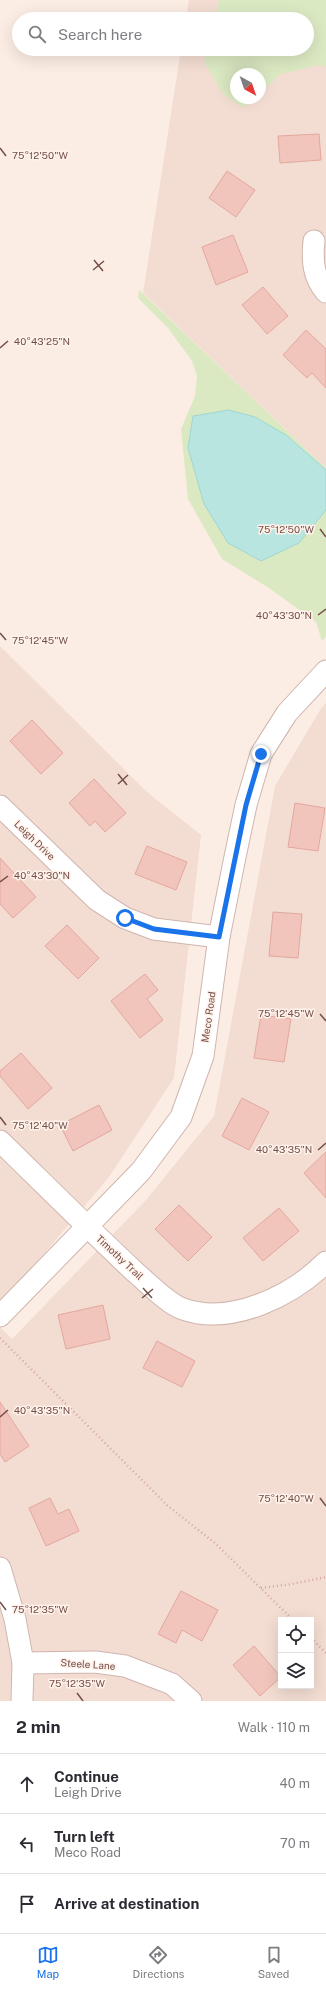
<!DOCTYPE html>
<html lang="en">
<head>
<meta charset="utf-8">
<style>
	body { margin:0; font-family:"Public Sans",sans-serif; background:#f2f2f3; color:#2b2b33 }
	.controls { position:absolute; right:12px; bottom:12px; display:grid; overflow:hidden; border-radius:0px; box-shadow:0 4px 16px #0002 }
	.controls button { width:36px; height:36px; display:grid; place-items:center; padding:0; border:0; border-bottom:1px solid #e1e1e2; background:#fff; color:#2b2b33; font:20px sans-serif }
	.compass { position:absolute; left:230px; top:68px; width:36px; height:36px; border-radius:50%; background:#fff; box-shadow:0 4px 16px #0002; rotate:140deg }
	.stop { position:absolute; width:12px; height:12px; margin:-9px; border:3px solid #1a73e8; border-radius:50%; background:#fff }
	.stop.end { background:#1a73e8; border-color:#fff; box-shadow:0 1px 4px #0008 }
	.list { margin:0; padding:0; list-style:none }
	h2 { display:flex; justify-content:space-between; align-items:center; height:52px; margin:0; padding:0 16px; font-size:17px }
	h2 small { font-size:13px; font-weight:400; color:#7c7c81 }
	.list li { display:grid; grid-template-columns:26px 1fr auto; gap:12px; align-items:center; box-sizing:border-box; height:60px; padding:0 16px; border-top:1px solid #e1e1e2 }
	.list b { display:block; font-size:15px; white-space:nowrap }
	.list p { margin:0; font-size:13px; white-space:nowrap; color:#7c7c81 }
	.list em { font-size:13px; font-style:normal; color:#7c7c81 }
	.icon { flex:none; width:22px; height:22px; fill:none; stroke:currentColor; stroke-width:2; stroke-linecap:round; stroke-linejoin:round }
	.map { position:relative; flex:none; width:326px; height:1701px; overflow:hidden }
	.search { position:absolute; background:#fff; box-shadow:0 4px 16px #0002; left:12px; right:12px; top:12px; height:44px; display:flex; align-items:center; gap:10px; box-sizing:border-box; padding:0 14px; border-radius:22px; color:#7c7c81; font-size:15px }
	.sheet { height:232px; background:#fff }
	nav { display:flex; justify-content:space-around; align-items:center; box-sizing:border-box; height:56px; border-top:1px solid #e1e1e2; background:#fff; font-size:11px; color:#7c7c81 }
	nav a { display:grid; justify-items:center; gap:2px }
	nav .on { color:#1a73e8 }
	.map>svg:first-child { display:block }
</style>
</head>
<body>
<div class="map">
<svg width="326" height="1701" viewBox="0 0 326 1701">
	<rect width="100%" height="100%" fill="#fcede4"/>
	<g fill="#f3ddd2" fill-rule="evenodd">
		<path d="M189,0h137v468l-183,-175 38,-244h126v-30h-121zM236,74h24v24h-24z"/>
		<path d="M0,646l147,146 54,43 -27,243 -65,99 -109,129z"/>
		<path d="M326,703v998h-326v-374l12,12 134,-139 68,-84 61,-330 45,-76zM281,1620h30v66h-30z"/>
	</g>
	<g fill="#dbe9c3">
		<path d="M219,0h107v67l-7,-2 -38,9 -21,19v-19h-24v24h18l-11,10 -21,-15 -18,-31 3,-13h100v-30h-92z"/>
		<path d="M139,290l187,178v169l-4,4 -6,-19 -47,-34 -47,-29 -34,-60 -7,-70 14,-33 2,-20 -5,-15 -24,-33 -30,-30z"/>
	</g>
	<path fill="#b9e5e1" stroke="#9fd6d2" d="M229,410l26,7 31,18 40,35v40l-27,33 -38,18 -33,-18 -24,-39 -16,-56 5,-32z"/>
	<g fill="#f1c5bc" stroke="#e3a79d">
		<path d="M319,134l2,26 -41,3 -2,-27z"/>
		<path d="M227,171l28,19 -19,27 -27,-19z"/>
		<path d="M233,235l15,37 -32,13 -14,-38z"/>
		<path d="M263,287l25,29 -21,18 -25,-29z"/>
		<path d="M306,330l20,19v39l-14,-15 -5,5 -24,-23z"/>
		<path d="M32,720l31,33 -22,21 -31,-33z"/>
		<path d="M94,779l32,34 -21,19 -10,-11 -5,5 -21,-23z"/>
		<path d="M295,803l30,5 -7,43 -30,-4z"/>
		<path d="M147,846l40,16 -11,28 -41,-16z"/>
		<path d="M0,858l36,39 -23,21 -13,-14z"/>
		<path d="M273,912l29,2 -4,44 -29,-2z"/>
		<path d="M67,925l32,33 -21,21 -33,-33z"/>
		<path d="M145,974l13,16 -11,9 16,21 -23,18 -29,-37z"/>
		<path d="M261,1015l30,4 -7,43 -30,-4z"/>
		<path d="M21,1053l31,35 -24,21 -28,-33v-5z"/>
		<path d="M242,1098l27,14 -20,38 -27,-14z"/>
		<path d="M99,1105l13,25 -39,21 -13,-26z"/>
		<path d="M326,1152v46l-22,-25z"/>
		<path d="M179,1205l33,32 -24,24 -33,-32z"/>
		<path d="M279,1208l20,23 -36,30 -20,-23z"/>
		<path d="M103,1305l7,34 -44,10 -8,-34z"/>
		<path d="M157,1341l38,20 -13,26 -39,-19z"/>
		<path d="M0,1402l29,44 -24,16 -5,-8z"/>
		<path d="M50,1498l8,16 11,-5 10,22 -33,15 -17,-38z"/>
		<path d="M181,1591l37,19 -16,31 -20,-11 -6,13 -18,-9z"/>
		<path d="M254,1646l27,31 -21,19 -27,-31z"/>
	</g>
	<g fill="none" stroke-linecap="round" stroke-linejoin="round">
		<g stroke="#cfb5ae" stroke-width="23">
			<g id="minor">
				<path d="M314,241c-2,19 -1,36 12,51"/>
				<path d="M0,806l97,94 28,18 29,11 65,8"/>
				<path d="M0,1141c45,44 89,88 135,131 12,10 33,32 48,37 48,17 109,-13 143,-47"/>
				<path d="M0,1316l141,-145 40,-54 22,-61 16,-119 16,-80 11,-52 15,-51 26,-41 39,-42"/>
				<path d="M0,1568l15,51 8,44 -1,38"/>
				<path d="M23,1663l72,-1 30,4 47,18 19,17"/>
			</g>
		</g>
		<g stroke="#d5a89f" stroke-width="2.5" stroke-dasharray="1 3" stroke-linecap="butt">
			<path d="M0,1338l168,168 48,38 77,76"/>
			<path d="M261,1588l31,-4 34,-7"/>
			<path d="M311,1638l15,15"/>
		</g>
		<use href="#minor" stroke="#fff" stroke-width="21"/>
	</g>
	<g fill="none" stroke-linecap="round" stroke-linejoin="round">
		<path stroke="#1a73e8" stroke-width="5" d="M125,918l29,11 65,8 27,-132 15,-51"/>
	</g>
	<path fill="none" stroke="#744f4a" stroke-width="1.5" d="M0,148l6,8M94,260l9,11M93,270l11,-9M0,348l8,-7M320,529l6,8M318,615l8,-6M0,633l6,7M118,774l9,11M118,784l10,-9M0,882l8,-6M320,1014l6,7M0,1117l6,8M318,1150l8,-7M143,1288l9,10M142,1298l11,-9M0,1417l8,-7M320,1498l6,8M0,1602l6,8M77,1693l6,8"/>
	<g text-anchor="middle" stroke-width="3" stroke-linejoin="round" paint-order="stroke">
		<g font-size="10" fill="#744f4a" stroke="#fff2ea">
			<text transform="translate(35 840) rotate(44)" y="4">Leigh Drive</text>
			<text transform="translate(208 1017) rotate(-82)" y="4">Meco Road</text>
			<text transform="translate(120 1257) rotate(43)" y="4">Timothy Trail</text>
			<text transform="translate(88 1664) rotate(4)" y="4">Steele Lane</text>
		</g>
	</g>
	<g font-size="10" text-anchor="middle" fill="#744f4a" stroke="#fff2ea" stroke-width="3" stroke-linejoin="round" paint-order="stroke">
		<text x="40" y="159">75°12'50"W</text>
		<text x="42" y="345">40°43'25"N</text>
		<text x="286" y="533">75°12'50"W</text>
		<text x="284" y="619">40°43'30"N</text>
		<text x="40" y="644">75°12'45"W</text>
		<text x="42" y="879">40°43'30"N</text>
		<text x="286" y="1017">75°12'45"W</text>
		<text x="40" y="1129">75°12'40"W</text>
		<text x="284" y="1153">40°43'35"N</text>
		<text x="42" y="1414">40°43'35"N</text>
		<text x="286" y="1502">75°12'40"W</text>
		<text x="40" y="1613">75°12'35"W</text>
		<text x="77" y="1687">75°12'35"W</text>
	</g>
</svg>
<div class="controls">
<button><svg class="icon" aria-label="locate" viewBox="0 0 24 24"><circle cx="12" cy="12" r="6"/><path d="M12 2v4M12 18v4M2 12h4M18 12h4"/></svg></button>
<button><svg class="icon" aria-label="layers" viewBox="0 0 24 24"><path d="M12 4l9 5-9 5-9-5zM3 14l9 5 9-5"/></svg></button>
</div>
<svg class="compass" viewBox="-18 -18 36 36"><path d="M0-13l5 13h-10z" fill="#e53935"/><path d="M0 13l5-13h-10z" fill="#7c7c81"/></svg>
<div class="stop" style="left:125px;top:918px"></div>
<div class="stop end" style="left:261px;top:754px"></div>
<div class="search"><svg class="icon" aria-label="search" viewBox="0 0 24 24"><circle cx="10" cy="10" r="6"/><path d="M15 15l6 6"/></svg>Search here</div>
</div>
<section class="sheet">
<h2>2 min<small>Walk · 110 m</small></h2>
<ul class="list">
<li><svg class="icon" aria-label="ahead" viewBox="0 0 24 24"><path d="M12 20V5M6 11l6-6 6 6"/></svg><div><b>Continue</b><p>Leigh Drive</p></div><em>40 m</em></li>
<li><svg class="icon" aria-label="left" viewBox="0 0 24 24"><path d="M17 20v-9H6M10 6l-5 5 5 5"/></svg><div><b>Turn left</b><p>Meco Road</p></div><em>70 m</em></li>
<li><svg class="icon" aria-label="arrive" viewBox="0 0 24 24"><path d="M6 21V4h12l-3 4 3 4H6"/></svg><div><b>Arrive at destination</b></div></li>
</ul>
</section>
<nav>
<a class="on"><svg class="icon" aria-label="map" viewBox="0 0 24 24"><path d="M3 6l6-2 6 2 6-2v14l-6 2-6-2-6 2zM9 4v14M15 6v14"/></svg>Map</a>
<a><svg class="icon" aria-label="directions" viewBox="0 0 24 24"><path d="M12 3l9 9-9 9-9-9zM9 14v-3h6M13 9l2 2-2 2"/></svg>Directions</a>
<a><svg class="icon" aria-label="saved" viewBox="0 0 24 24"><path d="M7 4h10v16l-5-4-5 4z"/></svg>Saved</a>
</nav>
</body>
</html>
